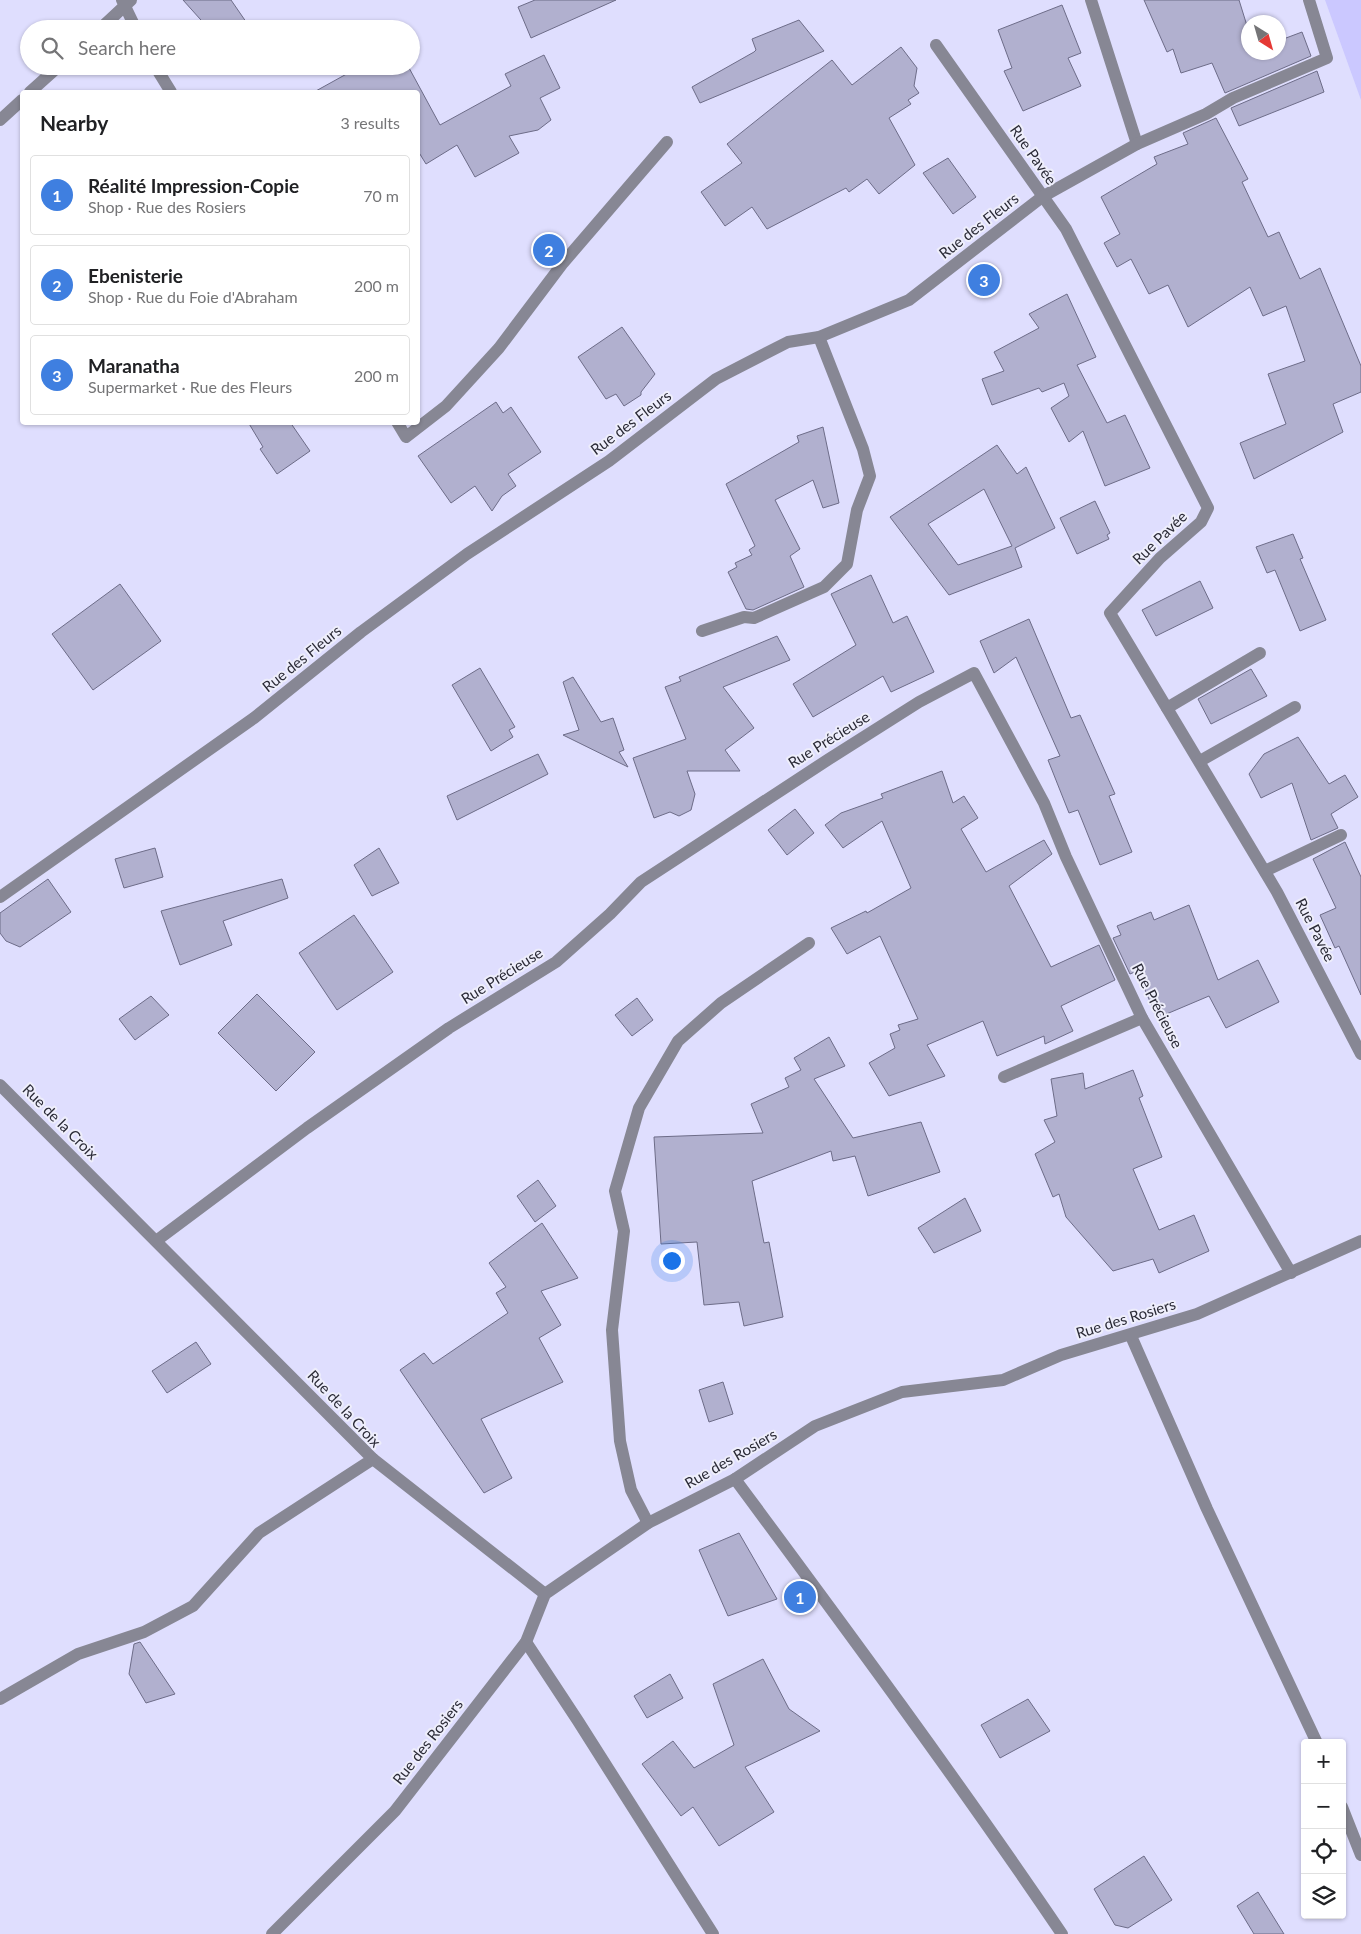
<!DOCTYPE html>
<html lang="en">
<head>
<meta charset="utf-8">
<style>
	body { margin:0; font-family:Lato,sans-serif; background:#f2f2f2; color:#202124 }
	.controls { position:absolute; right:15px; bottom:15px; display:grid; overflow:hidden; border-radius:5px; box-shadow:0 1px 4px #0004 }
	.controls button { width:45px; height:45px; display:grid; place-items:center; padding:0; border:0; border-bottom:1px solid #e0e0e0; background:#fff; color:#202124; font:25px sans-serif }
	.compass { position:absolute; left:1241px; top:15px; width:45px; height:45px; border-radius:50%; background:#fff; box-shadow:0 1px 4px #0004; rotate:143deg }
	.you { position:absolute; left:671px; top:1260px; width:18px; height:18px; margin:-12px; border:4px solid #fff; border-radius:50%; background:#1a73e8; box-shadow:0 0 0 8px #1a73e833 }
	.badge { display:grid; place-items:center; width:32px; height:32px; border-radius:50%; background:#7763dd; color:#fff; font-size:16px; font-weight:700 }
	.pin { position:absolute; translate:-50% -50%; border:2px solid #fff; box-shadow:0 1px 5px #0006 }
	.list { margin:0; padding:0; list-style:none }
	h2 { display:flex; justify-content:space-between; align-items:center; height:65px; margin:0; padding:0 20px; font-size:21px }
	h2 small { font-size:16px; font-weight:400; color:#757577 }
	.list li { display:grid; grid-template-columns:32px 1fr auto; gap:15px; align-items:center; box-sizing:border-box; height:80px; margin:0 10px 10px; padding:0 10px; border:1px solid #e0e0e0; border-radius:5px }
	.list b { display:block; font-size:19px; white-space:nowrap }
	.list p { margin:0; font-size:16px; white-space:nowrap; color:#757577 }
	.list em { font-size:16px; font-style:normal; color:#757577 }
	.icon { flex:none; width:28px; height:28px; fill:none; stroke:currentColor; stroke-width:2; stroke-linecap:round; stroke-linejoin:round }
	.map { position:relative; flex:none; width:1361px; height:1934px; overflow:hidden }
	.search { position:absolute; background:#fff; box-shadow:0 1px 4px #0004; left:20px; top:20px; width:400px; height:55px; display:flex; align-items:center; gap:12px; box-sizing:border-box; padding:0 18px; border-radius:28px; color:#757577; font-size:19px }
	.panel { position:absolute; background:#fff; box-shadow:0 1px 4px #0004; left:20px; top:90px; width:400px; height:335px; border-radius:5px }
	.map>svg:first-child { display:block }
</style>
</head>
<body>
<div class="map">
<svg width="1361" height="1934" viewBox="0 0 1361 1934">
	<rect width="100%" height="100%" fill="#dfdefe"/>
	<path fill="#cbc8ff" d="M1325,0h36v100z"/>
	<g fill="#b1b0cf" stroke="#6d6c88" fill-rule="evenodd">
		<path d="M183,0h48l20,29h-42z"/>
		<path d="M535,0h81l-85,38 -13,-31z"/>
		<path d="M1144,0h95l9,29v23h30v-11l24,-9 9,24 -86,37 -13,-30 -31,10 -8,-24 -6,3z"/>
		<path d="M1062,5l19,48 -13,5 13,28 -58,25 -19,-40 8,-3 -14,-38z"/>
		<path d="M799,20l25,31 -124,52 -8,-16 62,-35 2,-2 -4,-11z"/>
		<path d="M901,47l16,21 -3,18 5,7 -11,7 3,4 -22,14 26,47 -36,29 -12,-15 -18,13 -3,-4 -79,41 -15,-22 -27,19 -24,-34 41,-29 -15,-19 105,-84 20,25z"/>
		<path d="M544,55l16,33 -20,10 11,22 -13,10 -29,6 10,17 -44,24 -18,-32 -31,19 -8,-13v-59h-104l47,-26h47l32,59 71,-39 -6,-12z"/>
		<path d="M1317,71l7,21 -85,34 -8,-18z"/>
		<path d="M1216,118l32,61 -6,3 26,55 11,-5 21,47 20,-11 41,98v26l-28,12 10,28 -89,47 -14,-36 46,-19 -18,-50 37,-13 -19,-55 -23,10 -13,-29 -62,40 -20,-42 -19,9 -18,-35 -14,8 -13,-24 16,-9 -19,-37 56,-33 -3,-7 34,-13 -5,-11z"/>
		<path d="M948,158l28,39 -23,17 -30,-41z"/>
		<path d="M1067,294l29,63 -19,8 30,58 18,-8 25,53 -45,18 -22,-55 -14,11 -18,-34 18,-12 -5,-13 -22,9 -3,-4 -47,17 -10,-26 22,-8 -10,-19 45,-24 -10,-14z"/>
		<path d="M622,327l33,47 -14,18v3l-17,11 -8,-12 -10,5 -28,-42z"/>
		<path d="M496,402l7,11 8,-6 30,45 -33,22 8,12 -14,10 -10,15 -17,-25 -24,17 -33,-47z"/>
		<path d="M248,422h42l20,29 -33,23 -17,-25 3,-2z"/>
		<path d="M823,427l16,76 -16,5 -10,-28 -38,20 25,49 -10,7 14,31 -51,23 -7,-1 -18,-37 9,-5 -2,-4 17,-8 -3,-5 6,-4 -29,-62 73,-42 -2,-6z"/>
		<path d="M997,445l20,29 9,-7 29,61 -40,20 7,19 -73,28 -59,-78zM984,489l28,57 -54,19 -30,-41z"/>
		<path d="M1095,501l15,32 -3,2 2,4 -32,15 -17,-36z"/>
		<path d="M1293,534l10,24 -3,1 26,61 -26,11 -25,-61 -8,3 -11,-26z"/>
		<path d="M871,575l22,48 14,-7 27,56 -43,20 -8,-16 -70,41 -20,-33 63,-39 -25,-51z"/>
		<path d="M1200,581l13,27 -57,28 -14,-26z"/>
		<path d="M120,584l41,57 -68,49 -41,-56z"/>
		<path d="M1029,619l42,99 9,-3 35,79 -6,2 23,56 -32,13 -22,-55 -9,3 -21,-53 12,-4 -44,-99 -22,16 -14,-32z"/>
		<path d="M777,636l13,24 -67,27 31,41 -29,22 15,21h-53l8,23 -4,16 -12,6 -9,-4 -16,6 -21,-60 53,-19 -21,-52 16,-6 -2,-4z"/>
		<path d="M480,668l35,59 -6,3 4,7 -22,14 -39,-66z"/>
		<path d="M1251,669l16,27 -56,28 -13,-25z"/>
		<path d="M573,677l28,45 12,-4 11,32 -5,2 9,15 -65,-32 16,-5 -16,-48z"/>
		<path d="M1298,737l31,47 16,-9 13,22 -27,17 7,14 -27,12 -19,-57 -31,15 -12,-24 15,-20z"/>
		<path d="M538,754l10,20 -91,46 -10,-24z"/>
		<path d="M942,771l11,32 11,-7 14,22 -17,11 25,43 58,-32 8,14 -43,32 42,81 48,-22 16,35 -54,26 12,25 -28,13 -1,-8 -47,20 -14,-35 -56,24 18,31 -56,20 -20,-33 26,-15 -5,-14 10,-4 -2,-5 20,-6 -38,-83 -33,18 -16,-26 35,-17 1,2 44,-25 -29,-67 -39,27 -18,-23 16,-12 42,-15 -2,-4z"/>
		<path d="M795,809l19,24 -27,22 -19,-25z"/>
		<path d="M1345,842l16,35v118l-22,-49 -4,2 -15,-33 16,-7 -23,-49z"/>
		<path d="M155,848l8,29 -39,11 -9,-29z"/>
		<path d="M379,848l20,35 -27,13 -18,-31z"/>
		<path d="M48,879l23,33 -51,35 -14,-6 -6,-8v-20z"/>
		<path d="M282,879l6,19 -65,23 9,24 -52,20 -19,-54z"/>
		<path d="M1189,905l29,75 40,-20 21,42 -53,26 -17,-32 -52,22 -20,-47 -7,3 -17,-36 8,-3 -4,-9 34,-14 3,8z"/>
		<path d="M354,915l39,57 -56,38 -38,-57z"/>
		<path d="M257,994l58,58 -39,39 -58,-58z"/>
		<path d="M151,996l18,19 -34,25 -16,-21z"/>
		<path d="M637,998l16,22 -21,16 -17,-21z"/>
		<path d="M829,1037l16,29 -31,13 39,59 68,-16 19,50 -72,24 -13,-40 -22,5 -2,-10 -79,30 12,62 5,-1 14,75 -39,9 -5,-24 -35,3 -7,-63 -36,2 -7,-107 109,-4 -12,-29 38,-17 -4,-9 16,-8 -7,-12z"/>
		<path d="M1133,1070l10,26 -4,2 23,59 -29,12 26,61 35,-15 15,36 -50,22 -6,-14 -40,12 -47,-54 -7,-23 -6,3 -18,-43 20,-12 -11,-22 13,-4 -6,-37 32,-6 2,16z"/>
		<path d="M538,1180l18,26 -21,16 -18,-26z"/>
		<path d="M965,1198l16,33 -47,22 -16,-25z"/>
		<path d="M542,1223l36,55 -37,13 20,34 -22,13 24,44 -82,37 31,59 -28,15 -84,-123 24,-17 9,11 75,-51 -12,-20 10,-6 -17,-24z"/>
		<path d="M196,1342l15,22 -44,29 -15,-22z"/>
		<path d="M723,1382l10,32 -24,8 -10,-32z"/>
		<path d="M739,1533l38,66 -49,17 -29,-66z"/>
		<path d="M140,1642l35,52 -29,9 -17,-29 5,-30z"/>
		<path d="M763,1659l26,50 31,22 -75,36 29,45 -55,34 -26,-39 -12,9 -39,-52 31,-23 21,27 40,-23 -21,-61z"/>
		<path d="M670,1674l13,24 -36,20 -13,-22z"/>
		<path d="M1028,1699l22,32 -50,27 -19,-33z"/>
		<path d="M1144,1856l28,44 -44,28 -13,-3 -21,-36z"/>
		<path d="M1258,1892l26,42h-30l-17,-28z"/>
	</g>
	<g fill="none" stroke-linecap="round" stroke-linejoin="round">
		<g stroke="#878794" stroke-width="12">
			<path d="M122,0l14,29"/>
			<path d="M1091,0l46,144"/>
			<path d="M100,29l31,-29"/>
			<path d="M936,45l130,184 142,279 -7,14 -41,36 -50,55 167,279 84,162"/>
			<path d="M155,66l16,26"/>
			<path d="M30,92l29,-26"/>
			<path d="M0,120l22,-20"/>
			<path d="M397,422l9,15 40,-31 53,-58 64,-85 104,-121"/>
			<path d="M702,631l42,-14 10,1 70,-31 23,-23 10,-54 13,-34 -7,-27 -44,-112"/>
			<path d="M1167,708l93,-55"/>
			<path d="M1200,761l95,-54"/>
			<path d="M1265,871l76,-36"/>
			<path d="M0,897l254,-179 107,-86 106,-78 142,-93 107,-82 72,-37 31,-5 90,-37 133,-103 95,-53 69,-30 27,-16 94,-40 -18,-58"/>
			<path d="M1004,1077l138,-59"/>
			<path d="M0,1085l373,374 -114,74 -66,73 -49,26 -66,22 -78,45"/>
			<path d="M156,1241l151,-113 142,-100 107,-66 54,-48 31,-32 188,-123 90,-57 55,-29 70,130 22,54 76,161 149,255"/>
			<path d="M1131,1336l76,173 110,234"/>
			<path d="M373,1459l172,135"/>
			<path d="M735,1479c111,150 222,300 327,455"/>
			<path d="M648,1523l-17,-33 -11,-49 -8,-111 12,-99 -9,-40 24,-83 39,-67 43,-38 88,-60"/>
			<path d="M526,1642l52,79 135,213"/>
			<path d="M1342,1807l19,48"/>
			<path d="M272,1934l123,-123 131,-169 19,-48 103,-71 87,-44 80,-53 87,-34 101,-12 58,-25 136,-41 164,-73"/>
		</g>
	</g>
	<g text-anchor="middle" stroke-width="4" stroke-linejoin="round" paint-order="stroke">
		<g font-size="15" fill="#2a2a36" stroke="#eeeefb">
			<text transform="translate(1033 155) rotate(55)" y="5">Rue Pavée</text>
			<text transform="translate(979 226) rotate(-38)" y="5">Rue des Fleurs</text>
			<text transform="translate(631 423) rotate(-37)" y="5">Rue des Fleurs</text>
			<text transform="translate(1160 538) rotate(-44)" y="5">Rue Pavée</text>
			<text transform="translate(302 659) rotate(-39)" y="5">Rue des Fleurs</text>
			<text transform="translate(829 740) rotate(-32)" y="5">Rue Précieuse</text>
			<text transform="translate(1315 930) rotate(63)" y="5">Rue Pavée</text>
			<text transform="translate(502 976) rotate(-32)" y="5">Rue Précieuse</text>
			<text transform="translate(1157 1006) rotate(63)" y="5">Rue Précieuse</text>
			<text transform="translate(60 1122) rotate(45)" y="5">Rue de la Croix</text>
			<text transform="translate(1126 1319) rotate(-17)" y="5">Rue des Rosiers</text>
			<text transform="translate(344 1409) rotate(47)" y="5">Rue de la Croix</text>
			<text transform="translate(731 1459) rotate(-30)" y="5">Rue des Rosiers</text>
			<text transform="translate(428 1742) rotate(-52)" y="5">Rue des Rosiers</text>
		</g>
	</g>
</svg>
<div class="controls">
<button>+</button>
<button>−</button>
<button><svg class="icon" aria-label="locate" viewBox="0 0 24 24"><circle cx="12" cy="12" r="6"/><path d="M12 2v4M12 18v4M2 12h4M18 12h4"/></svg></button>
<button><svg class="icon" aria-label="layers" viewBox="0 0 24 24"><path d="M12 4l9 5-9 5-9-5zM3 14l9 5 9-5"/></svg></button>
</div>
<svg class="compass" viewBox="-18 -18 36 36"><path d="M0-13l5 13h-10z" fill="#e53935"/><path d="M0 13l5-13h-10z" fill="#757577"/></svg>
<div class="you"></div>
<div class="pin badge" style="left:800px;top:1597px;background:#3f7fe0">1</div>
<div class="pin badge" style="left:549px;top:250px;background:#3f7fe0">2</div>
<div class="pin badge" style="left:984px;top:280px;background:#3f7fe0">3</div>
<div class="search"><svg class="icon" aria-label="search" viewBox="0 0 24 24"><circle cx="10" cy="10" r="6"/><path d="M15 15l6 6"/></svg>Search here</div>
<section class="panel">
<h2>Nearby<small>3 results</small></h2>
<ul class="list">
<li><span class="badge" style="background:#3f7fe0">1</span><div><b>Réalité Impression-Copie</b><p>Shop · Rue des Rosiers</p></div><em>70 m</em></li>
<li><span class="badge" style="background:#3f7fe0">2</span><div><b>Ebenisterie</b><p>Shop · Rue du Foie d'Abraham</p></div><em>200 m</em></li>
<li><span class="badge" style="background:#3f7fe0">3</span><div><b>Maranatha</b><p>Supermarket · Rue des Fleurs</p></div><em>200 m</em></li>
</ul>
</section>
</div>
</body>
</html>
